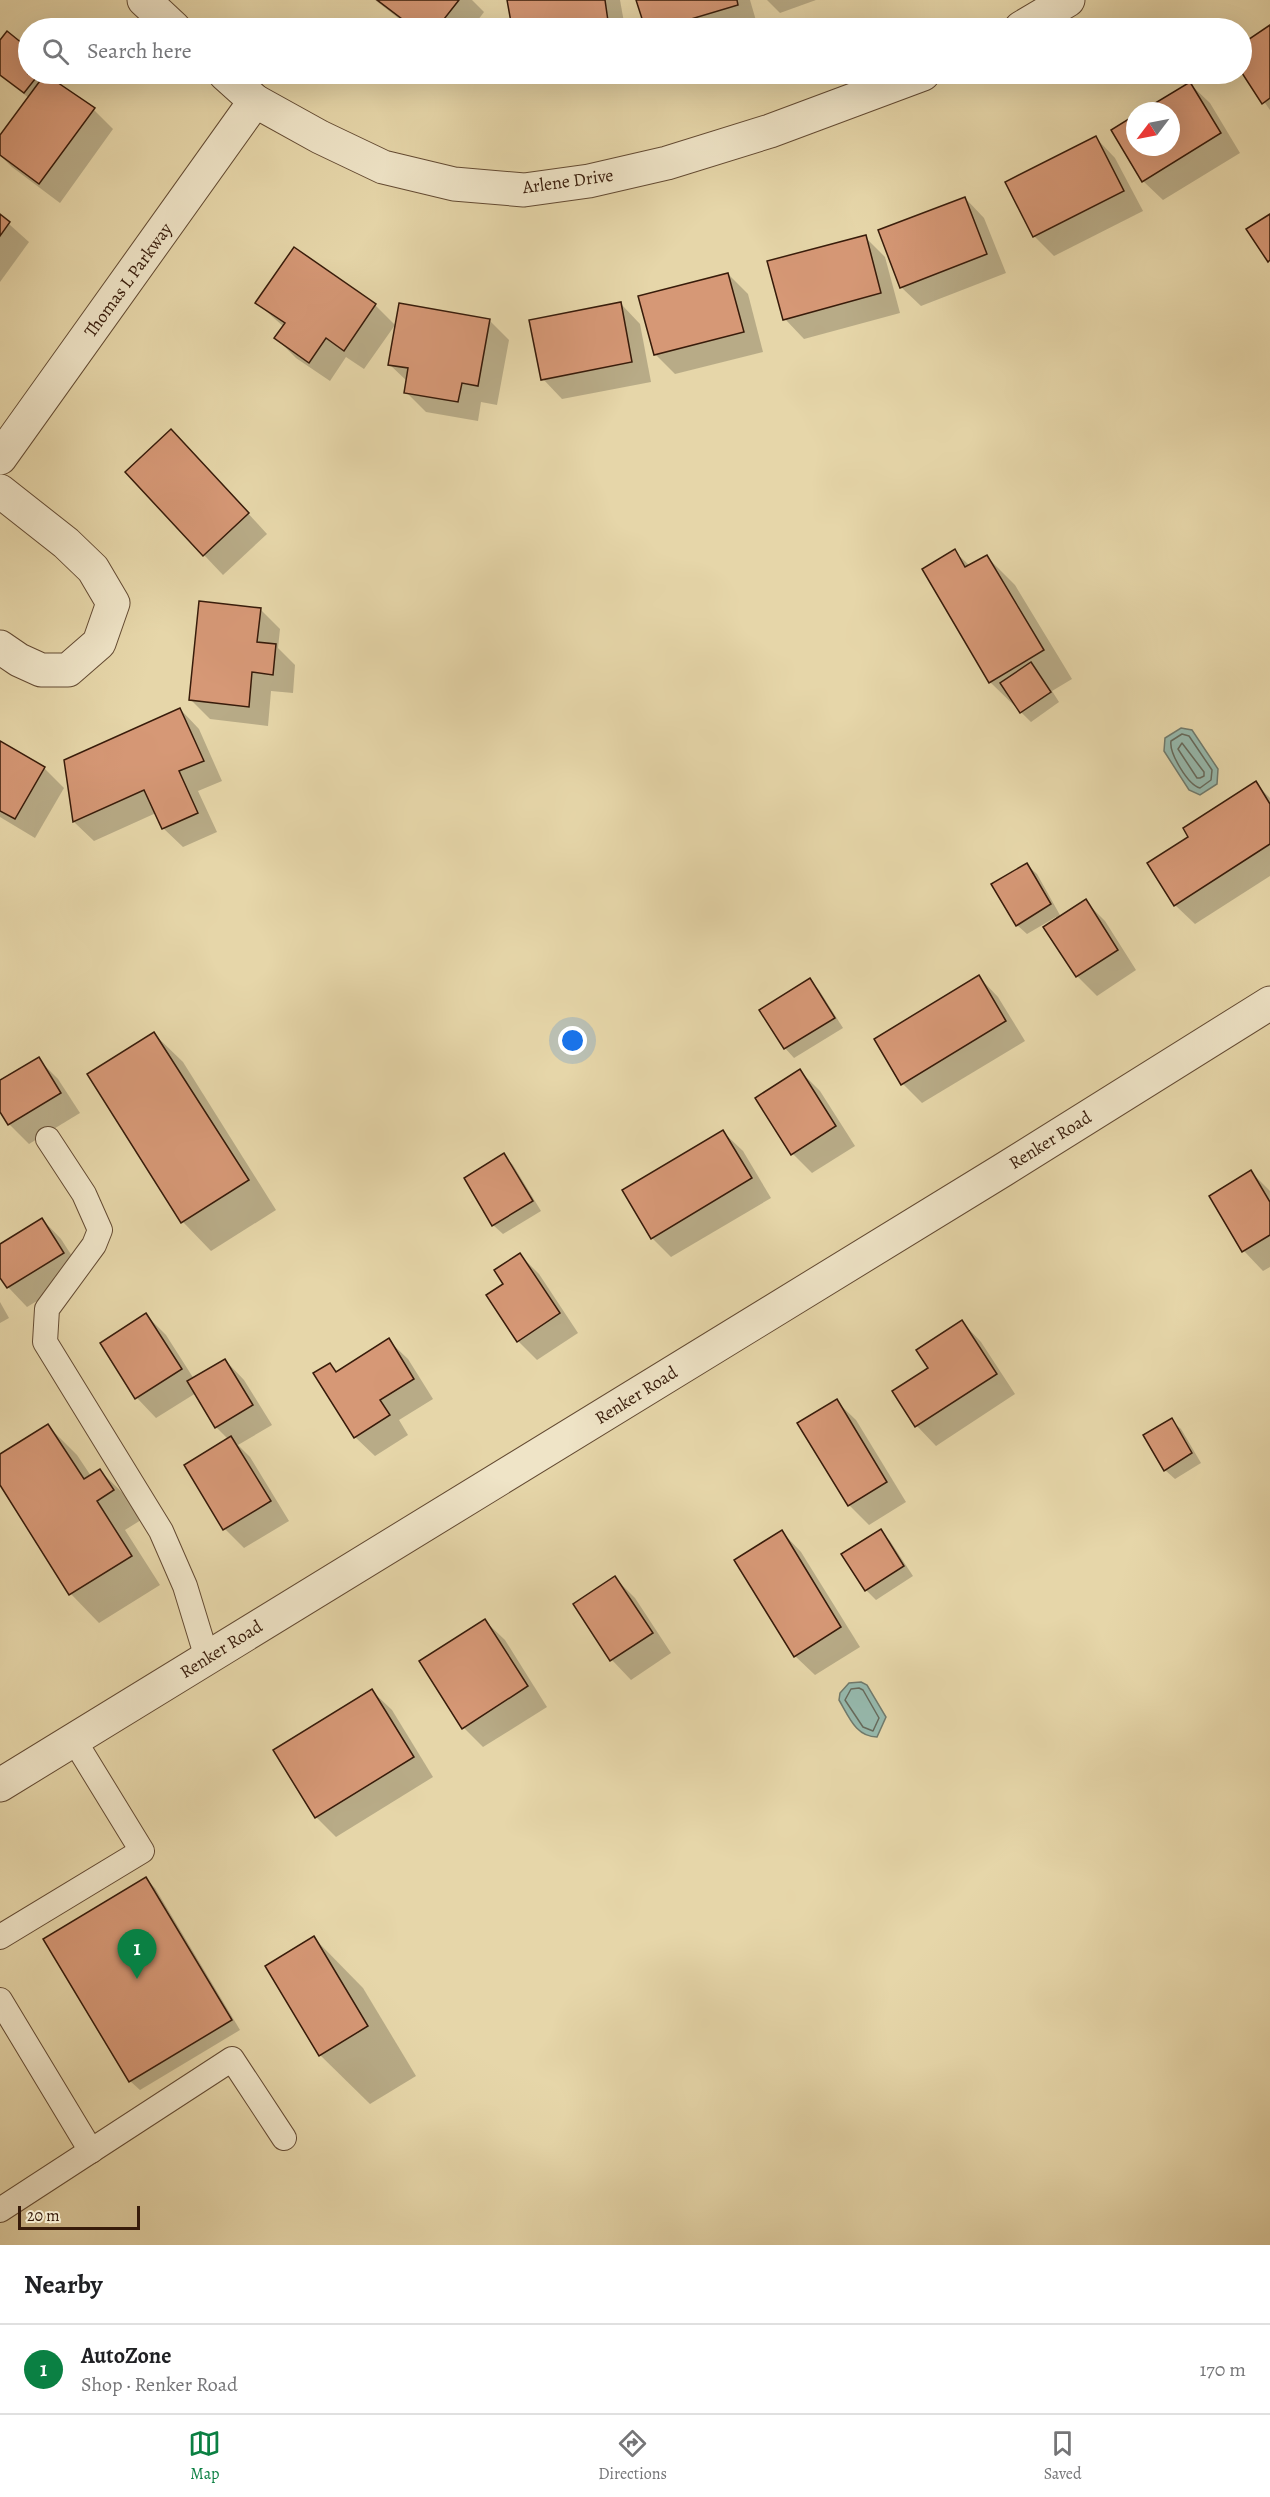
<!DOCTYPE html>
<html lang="en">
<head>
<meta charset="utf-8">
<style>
	body { margin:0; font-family:Alegreya,serif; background:#f2f2f2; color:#202124 }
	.compass { position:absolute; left:1126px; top:102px; width:54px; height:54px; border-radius:50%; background:#fff; box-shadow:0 6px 24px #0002; rotate:238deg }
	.scale { position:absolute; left:18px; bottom:15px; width:122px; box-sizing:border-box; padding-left:6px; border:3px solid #371b0a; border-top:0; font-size:16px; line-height:21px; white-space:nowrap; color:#371b0a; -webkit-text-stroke:4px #efe4c7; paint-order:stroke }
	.you { position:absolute; left:573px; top:1041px; width:21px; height:21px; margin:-15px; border:4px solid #fff; border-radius:50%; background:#1a73e8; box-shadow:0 0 0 9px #1a73e833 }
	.badge { display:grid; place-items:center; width:39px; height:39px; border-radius:50%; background:#0b8043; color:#fff; font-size:20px; font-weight:700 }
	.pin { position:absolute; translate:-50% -50px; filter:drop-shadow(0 2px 3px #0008) }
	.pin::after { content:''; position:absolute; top:32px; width:21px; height:18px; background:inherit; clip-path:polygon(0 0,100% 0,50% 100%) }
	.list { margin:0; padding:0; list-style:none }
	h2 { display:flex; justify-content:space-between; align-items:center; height:78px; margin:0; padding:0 24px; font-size:26px }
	h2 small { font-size:20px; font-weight:400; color:#757577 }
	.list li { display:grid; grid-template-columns:39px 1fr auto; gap:18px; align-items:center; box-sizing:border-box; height:90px; padding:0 24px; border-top:2px solid #e0e0e0 }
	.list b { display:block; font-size:22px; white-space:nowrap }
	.list p { margin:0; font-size:20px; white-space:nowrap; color:#757577 }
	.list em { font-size:20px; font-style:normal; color:#757577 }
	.icon { flex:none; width:33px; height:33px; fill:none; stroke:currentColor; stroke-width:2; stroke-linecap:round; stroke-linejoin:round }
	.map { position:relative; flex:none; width:1270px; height:2245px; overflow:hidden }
	.search { position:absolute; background:#fff; box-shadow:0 6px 24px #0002; left:18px; right:18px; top:18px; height:66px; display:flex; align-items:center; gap:15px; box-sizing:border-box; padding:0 21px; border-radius:33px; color:#757577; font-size:22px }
	.sheet { height:168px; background:#fff }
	nav { display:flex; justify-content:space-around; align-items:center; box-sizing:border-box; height:84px; border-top:2px solid #e0e0e0; background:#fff; font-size:16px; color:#757577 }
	nav a { display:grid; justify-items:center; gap:3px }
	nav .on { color:#0b8043 }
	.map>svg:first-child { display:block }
</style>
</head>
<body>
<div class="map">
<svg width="1270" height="2245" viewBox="0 0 1270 2245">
	<rect width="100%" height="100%" fill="#e6d6a9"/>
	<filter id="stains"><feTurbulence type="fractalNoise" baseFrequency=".00333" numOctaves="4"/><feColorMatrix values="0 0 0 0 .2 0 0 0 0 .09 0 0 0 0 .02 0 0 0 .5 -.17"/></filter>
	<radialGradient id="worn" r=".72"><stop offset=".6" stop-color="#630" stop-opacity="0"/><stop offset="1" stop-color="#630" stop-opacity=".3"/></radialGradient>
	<g fill="#96b9ad" stroke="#707a6c" stroke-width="1.5">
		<path d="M1181,728l11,2 26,39 -1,15 -17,11 -11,-5 -25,-39 1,-13z"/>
		<path d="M861,1682l6,3 19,32 -9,20c-21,0 -28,-20 -38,-37l1,-7 9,-10z"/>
	</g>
	<g fill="#0003">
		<path d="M375,0h97l12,12 -12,16h-61z"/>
		<path d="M509,0h111l5,28h-111z"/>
		<path d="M638,0h112l7,24 -13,4h-98z"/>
		<path d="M767,0h49l-36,13z"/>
		<path d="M1270,27v83l-28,-40v-24z"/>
		<path d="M7,33l21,17v24h27l-3,4 42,32 19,19 -53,74 -48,-36 -12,-12v-18l29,-39 -29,-22v-33z"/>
		<path d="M1190,84l20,19 30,50 -77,47 -20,-19 -30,-50 22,-14v30h36v-36h-26z"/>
		<path d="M1096,138l19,20 28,53 -89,45 -20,-20z"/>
		<path d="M965,198l19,20 22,55 -85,33 -20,-19z"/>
		<path d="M0,216l29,26 -29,40z"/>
		<path d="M865,237l20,20 15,56 -96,26 -19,-20z"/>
		<path d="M728,274l20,20 15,58 -88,22 -19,-19 -16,-58z"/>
		<path d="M257,303l118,2 20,20 -31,44 -18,-12 -16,24 -34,-23 -20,-20 8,-11z"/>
		<path d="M621,304l19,20 11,58 -89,17 -19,-20z"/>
		<path d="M489,320l20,20 -12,65 -16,-3 -3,19 -52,-9 -20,-20 2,-10 -19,-18z"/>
		<path d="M191,451l76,83 -44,41 -19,-20z"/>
		<path d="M954,551l16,15 16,-10 29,29 57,94 -20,12 7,11 -28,20 -41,-40z"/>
		<path d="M260,609l20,20 -2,19 17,17 -2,28 -22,-2 -3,35 -58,-7 -19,-19z"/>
		<path d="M180,709l19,20 23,52 -24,10 19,41 -34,15 -20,-19 -7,-15 -62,28 -20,-19 -8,-61z"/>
		<path d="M0,743l44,25 20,20 -29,50 -35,-21z"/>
		<path d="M1255,783l15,15v78l-75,48 -20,-19 15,-68z"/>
		<path d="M1027,865l10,9 24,43 24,-16 20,20 31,49 -39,26 -20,-20 -21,-59 -29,17 -10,-9z"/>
		<path d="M979,977l19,20 27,44 -103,62 -19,-19z"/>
		<path d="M810,980l9,10 24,38 -49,30 -9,-10z"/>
		<path d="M154,1034l29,28 93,148 -65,41 -28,-29 -94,-148z"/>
		<path d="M38,1059l20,20 22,34 -51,31 -20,-20 -9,-15v-27z"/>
		<path d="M800,1071l20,20 35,55 -43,27 -19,-19z"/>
		<path d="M723,1132l20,19 28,47 -100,59 -19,-19z"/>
		<path d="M504,1155l9,10 28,46 -38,23 -10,-9z"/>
		<path d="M1251,1172l19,19v76l-7,4 -19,-20 -33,-55z"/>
		<path d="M42,1219l19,20 22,34 -56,34 -19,-20 -8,-12v-29z"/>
		<path d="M520,1255l19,19 39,59 -41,27 -19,-19 -13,-57z"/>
		<path d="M0,1302l9,16 -9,5z"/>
		<path d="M146,1315l20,20 28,44 31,-19 19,20 28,45 -34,20 12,12 39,64 -45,27 -19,-19 3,-90 -12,-12 -20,-34 -40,25 -19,-20 -35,-55z"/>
		<path d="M962,1322l19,20 34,52 -79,52 -19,-20 -23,-35 36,-23z"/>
		<path d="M388,1340l20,19 25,40 -34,21 9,15 -33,21 -20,-19 -25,-72 7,7z"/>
		<path d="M836,1401l20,19 50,82 -37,23 -20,-20z"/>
		<path d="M1171,1420l10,9 20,34 -26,16 -10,-9z"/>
		<path d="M48,1426l29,29 14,21 9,-5 29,28 12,21 -16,10 35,55 -61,38 -28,-29 -71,-111v-27z"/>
		<path d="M880,1531l10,10 23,35 -37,24 -10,-10z"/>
		<path d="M782,1532l19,20 59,95 -45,28 -20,-19z"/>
		<path d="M615,1578l20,20 36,55 -40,27 -19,-20 -37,-55z"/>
		<path d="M485,1621l20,19 42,67 -64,40 -19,-19z"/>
		<path d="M372,1691l20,19 41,67 -97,60 -20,-20z"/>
		<path d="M146,1879l9,9 85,142 -100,60 -10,-9z"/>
		<path d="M314,1938l49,50 53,88 -46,28 -50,-49z"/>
	</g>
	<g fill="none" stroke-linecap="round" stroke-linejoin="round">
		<g stroke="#666a5c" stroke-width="1.5">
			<path d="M1182,734l7,2 23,34 -1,10 -11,8c-12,-3 -31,-35 -29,-47z"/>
			<path d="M1182,743l22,29v4l-4,2h-3l-19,-29z"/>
			<path d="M859,1688l4,2 16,28 -6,13 -10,-4 -18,-27 6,-11z"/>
		</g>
	</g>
	<g fill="#d69876" stroke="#371b0a" stroke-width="1.5">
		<path d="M377,0h82l-22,28h-23z"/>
		<path d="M507,0h98l4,28h-97z"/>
		<path d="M636,0h101l1,5 -77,23h-16z"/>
		<path d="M1270,25v73l-8,6 -20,-31v-29z"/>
		<path d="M7,31l21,17v26h11l-15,19 -24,-18v-35z"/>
		<path d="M45,74l50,34 -56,76 -39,-29v-20z"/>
		<path d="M1190,82l31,51 -79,49 -31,-52 24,-15v32h36v-36h-29z"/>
		<path d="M1096,136l28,55 -91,46 -28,-55z"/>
		<path d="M965,197l22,57 -87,34 -22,-58z"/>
		<path d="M0,214l10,8 -10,14z"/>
		<path d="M1270,214v46l-2,2 -22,-33z"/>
		<path d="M866,235l15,58 -98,27 -16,-59z"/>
		<path d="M294,247l82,57 -32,47 -18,-13 -17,25 -35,-25 11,-15 -30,-20z"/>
		<path d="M728,273l16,59 -90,23 -16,-59z"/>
		<path d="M621,302l11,60 -91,18 -12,-60z"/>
		<path d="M399,303l91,16 -12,67 -16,-3 -4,19 -54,-9 4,-25 -20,-3z"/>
		<path d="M171,429l78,84 -46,43 -78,-84z"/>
		<path d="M955,549l10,18 22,-12 57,95 -55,33 -67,-114z"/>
		<path d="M199,601l62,7 -4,34 19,2 -3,31 -21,-3 -3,35 -60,-7z"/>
		<path d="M1031,662l20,30 -31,21 -20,-30z"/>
		<path d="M180,708l24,53 -25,10 19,42 -36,16 -18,-39 -71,32 -9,-62z"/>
		<path d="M0,741l45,26 -30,52 -15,-8z"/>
		<path d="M1256,781l14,23v40l-96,62 -27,-43 41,-26 -5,-9z"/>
		<path d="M1027,863l24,41 -35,22 -25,-42z"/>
		<path d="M1086,899l32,51 -42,27 -33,-50z"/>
		<path d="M979,975l27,46 -105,64 -27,-46z"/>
		<path d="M810,978l25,40 -51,31 -25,-39z"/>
		<path d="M154,1032l95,148 -68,43 -94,-149z"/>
		<path d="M39,1057l22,36 -53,32 -8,-13v-32z"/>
		<path d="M800,1069l36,57 -45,29 -36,-57z"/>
		<path d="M723,1130l29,48 -101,61 -29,-49z"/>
		<path d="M504,1153l29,48 -41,25 -28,-48z"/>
		<path d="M1251,1170l19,32v33l-28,17 -33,-56z"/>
		<path d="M42,1218l22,35 -57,35 -7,-10v-34z"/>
		<path d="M520,1253l40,60 -43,29 -31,-47 17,-11 -9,-14z"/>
		<path d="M146,1313l36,56 -47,30 -35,-56z"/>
		<path d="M962,1320l35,54 -82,53 -23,-36 36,-23 -12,-18z"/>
		<path d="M389,1338l25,41 -34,21 10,15 -36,23 -41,-65 17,-10 6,9z"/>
		<path d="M225,1359l28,46 -38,23 -28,-47z"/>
		<path d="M837,1399l50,83 -39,24 -51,-83z"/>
		<path d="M1172,1418l20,35 -28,18 -21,-36z"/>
		<path d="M48,1424l36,55 16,-10 14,21 -17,11 35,55 -63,39 -69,-110v-31z"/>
		<path d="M231,1436l40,65 -48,29 -39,-65z"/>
		<path d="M881,1529l23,37 -39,25 -24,-37z"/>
		<path d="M782,1530l59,97 -47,30 -60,-97z"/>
		<path d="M615,1576l38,57 -43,28 -37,-57z"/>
		<path d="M485,1619l43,67 -66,43 -43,-68z"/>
		<path d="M372,1689l42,68 -99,61 -42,-68z"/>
		<path d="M146,1877l86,143 -103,62 -86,-143z"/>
		<path d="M314,1936l54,90 -49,30 -54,-90z"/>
	</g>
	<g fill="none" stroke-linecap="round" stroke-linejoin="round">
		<g stroke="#634a32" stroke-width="26">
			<g id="lane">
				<path d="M48,1139l36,55 16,36 -6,15 -47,64 -2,33 116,189 24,55 22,72"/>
				<path d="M0,1937l142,-86 -68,-111"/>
				<path d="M0,2000l91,151"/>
				<path d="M0,2210l232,-151 52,79"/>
			</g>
		</g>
		<g stroke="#634a32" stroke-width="35">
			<g id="street">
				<path d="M144,0l30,28"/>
				<path d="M1021,28l47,-28"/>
				<path d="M225,74l30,27 65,36 63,30 71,17 70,6 65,-9 78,-18 103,-32 153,-57"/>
				<path d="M0,458l255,-357"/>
				<path d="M0,491l66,52 27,26 20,34 -14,40 -31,27h-27l-22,-10 -19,-13"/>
				<path d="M0,1785l1003,-615 267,-167"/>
			</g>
		</g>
		<use href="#lane" stroke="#efe4c7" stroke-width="24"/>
		<use href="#street" stroke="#efe4c7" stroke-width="33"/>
	</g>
	<g text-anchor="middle" stroke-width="5" stroke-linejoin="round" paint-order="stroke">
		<g font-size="18" fill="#371b0a" stroke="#efe4c7">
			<text transform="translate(568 181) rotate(-8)" y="6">Arlene Drive</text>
			<text transform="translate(128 280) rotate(-54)" y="6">Thomas L Parkway</text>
			<text transform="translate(1050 1140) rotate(-32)" y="6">Renker Road</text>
			<text transform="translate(636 1395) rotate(-32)" y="6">Renker Road</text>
			<text transform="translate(221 1649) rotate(-32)" y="6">Renker Road</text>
		</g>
	</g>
	<rect width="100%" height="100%" filter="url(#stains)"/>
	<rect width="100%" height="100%" fill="url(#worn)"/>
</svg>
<svg class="compass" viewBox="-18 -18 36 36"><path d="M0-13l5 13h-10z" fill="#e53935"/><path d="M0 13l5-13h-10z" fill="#757577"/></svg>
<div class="scale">20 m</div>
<div class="you"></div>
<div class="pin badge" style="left:137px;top:1979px">1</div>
<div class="search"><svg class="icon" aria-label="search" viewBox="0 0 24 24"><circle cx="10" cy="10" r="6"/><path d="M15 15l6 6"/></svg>Search here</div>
</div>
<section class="sheet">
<h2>Nearby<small></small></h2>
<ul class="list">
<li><span class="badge">1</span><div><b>AutoZone</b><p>Shop · Renker Road</p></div><em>170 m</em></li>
</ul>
</section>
<nav>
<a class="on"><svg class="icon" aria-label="map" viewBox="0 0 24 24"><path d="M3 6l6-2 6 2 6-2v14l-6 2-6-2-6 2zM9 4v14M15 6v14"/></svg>Map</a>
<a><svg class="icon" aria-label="directions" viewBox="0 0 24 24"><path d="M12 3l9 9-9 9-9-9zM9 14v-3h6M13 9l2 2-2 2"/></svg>Directions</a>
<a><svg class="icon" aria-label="saved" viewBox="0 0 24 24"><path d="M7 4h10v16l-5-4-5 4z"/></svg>Saved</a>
</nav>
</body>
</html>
